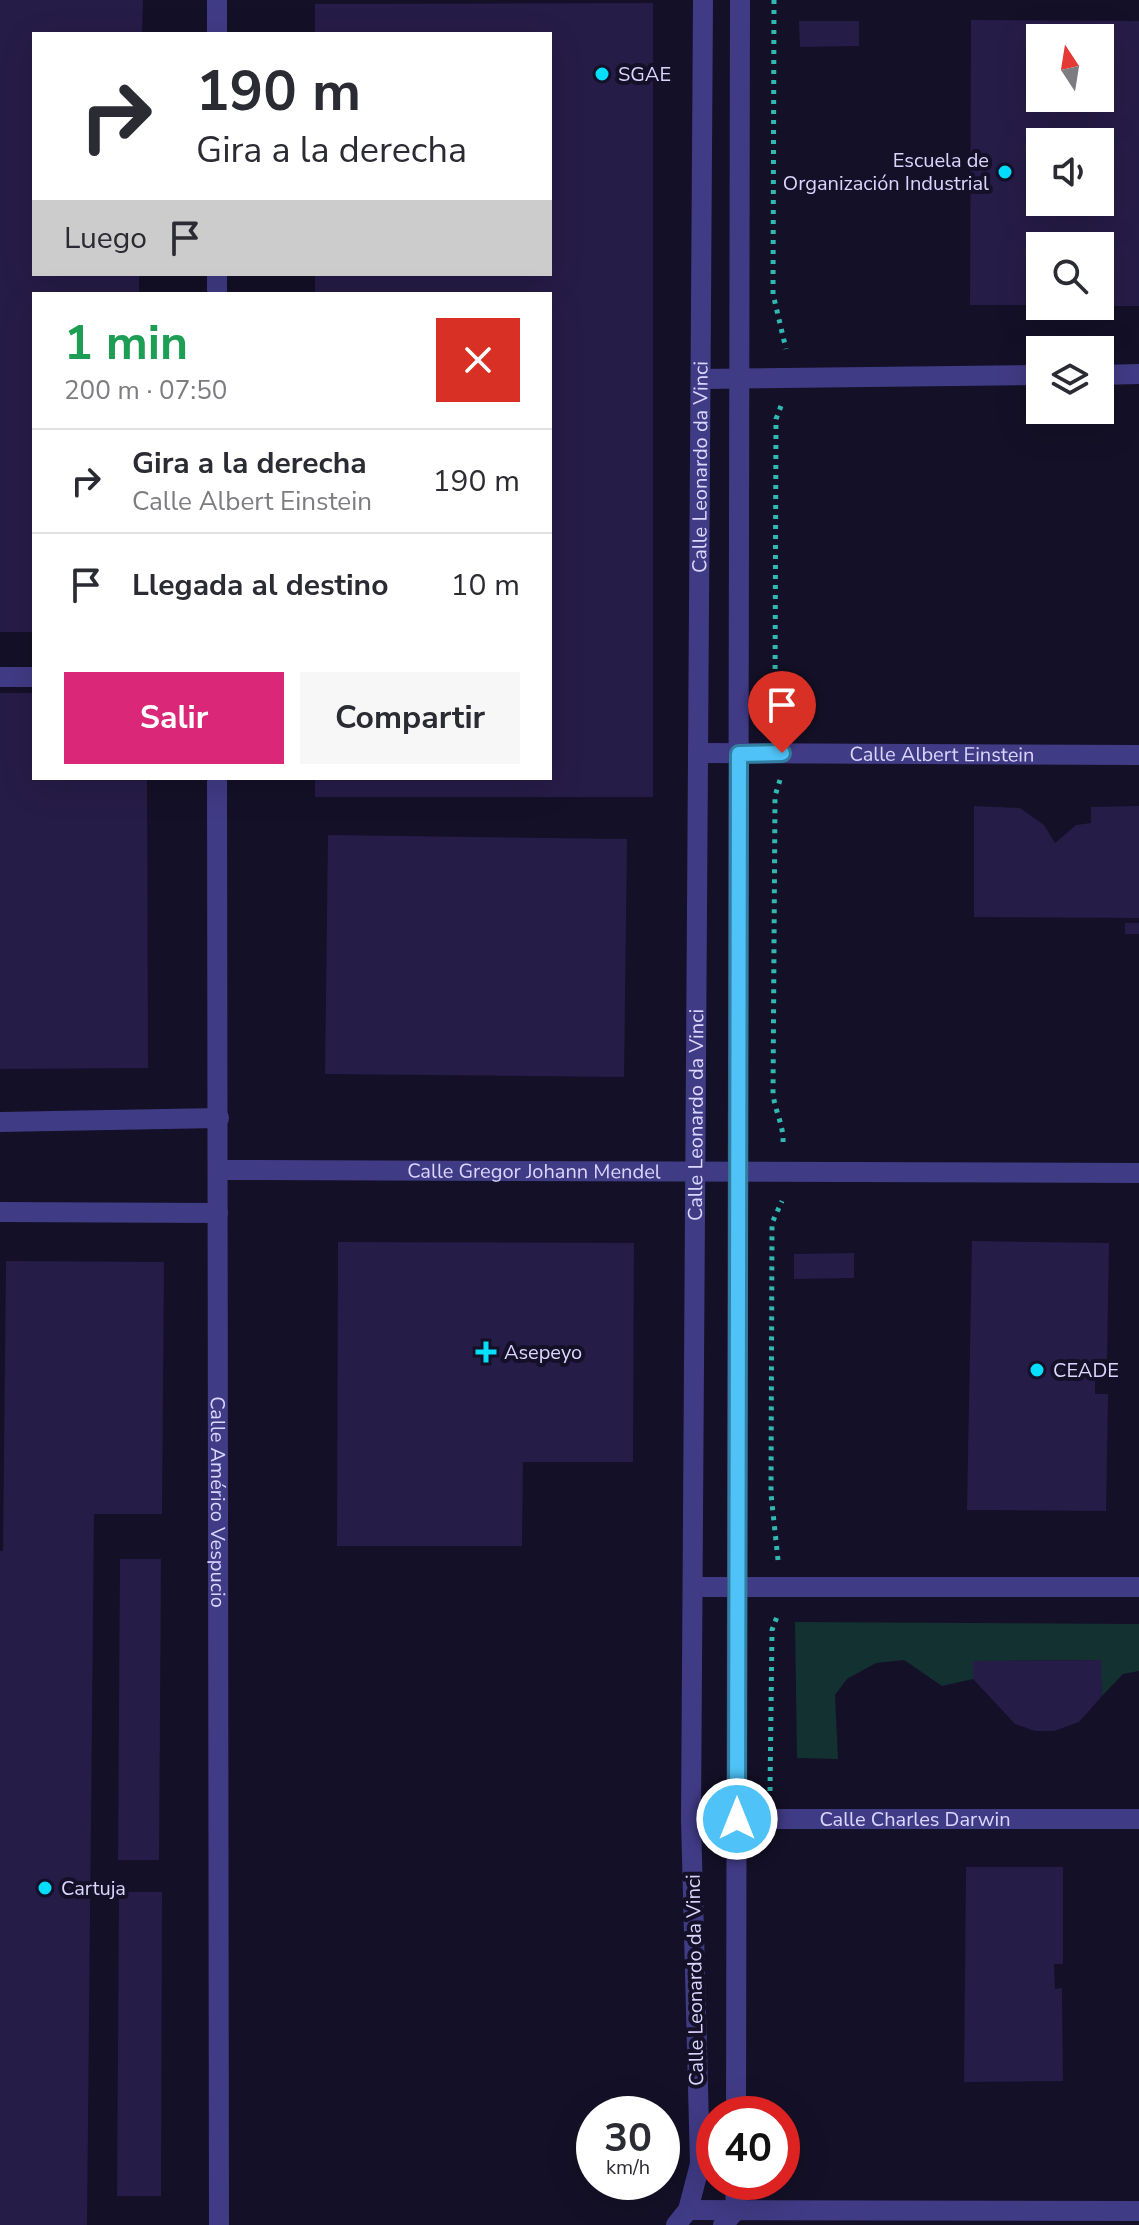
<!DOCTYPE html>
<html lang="es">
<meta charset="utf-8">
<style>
body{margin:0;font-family:"Nunito Sans",sans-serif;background:#f7f7f7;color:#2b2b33;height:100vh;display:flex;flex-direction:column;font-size:30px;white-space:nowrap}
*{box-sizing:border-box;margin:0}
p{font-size:26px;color:#7c7c81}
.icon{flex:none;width:44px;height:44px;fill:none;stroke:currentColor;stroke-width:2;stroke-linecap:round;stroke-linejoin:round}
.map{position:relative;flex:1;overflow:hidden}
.side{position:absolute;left:32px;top:292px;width:520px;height:488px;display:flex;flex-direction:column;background:#fff;border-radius:0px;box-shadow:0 8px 32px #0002}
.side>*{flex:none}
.guide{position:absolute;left:32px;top:32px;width:520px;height:244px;border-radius:0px;box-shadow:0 8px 32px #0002;background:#fff;color:#2b2b33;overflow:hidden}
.needle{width:52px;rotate:348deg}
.controls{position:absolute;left:1026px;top:24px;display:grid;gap:16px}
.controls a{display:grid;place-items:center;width:88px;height:88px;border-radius:0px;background:#fff;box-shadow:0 8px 32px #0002;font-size:40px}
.speed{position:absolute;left:576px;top:2096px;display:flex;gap:16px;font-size:40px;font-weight:700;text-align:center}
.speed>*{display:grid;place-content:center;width:104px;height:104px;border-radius:50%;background:#fff;box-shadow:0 8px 32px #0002;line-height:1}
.speed small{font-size:20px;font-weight:400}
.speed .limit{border:12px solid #d22;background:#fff;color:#111}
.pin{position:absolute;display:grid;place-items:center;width:68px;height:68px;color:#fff;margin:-82px -34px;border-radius:50% 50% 50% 0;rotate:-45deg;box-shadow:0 0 8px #0007}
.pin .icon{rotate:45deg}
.me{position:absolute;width:88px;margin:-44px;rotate:0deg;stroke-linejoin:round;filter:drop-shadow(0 0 6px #0008)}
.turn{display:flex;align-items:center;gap:28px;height:168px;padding:0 32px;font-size:36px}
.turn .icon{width:104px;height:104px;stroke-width:2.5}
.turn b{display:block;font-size:56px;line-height:68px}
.then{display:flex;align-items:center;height:76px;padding:0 32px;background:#0003;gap:16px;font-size:30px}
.round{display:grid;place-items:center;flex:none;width:84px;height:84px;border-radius:0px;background:#f7f7f7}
.headline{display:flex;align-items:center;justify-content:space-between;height:136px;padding:0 32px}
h1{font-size:48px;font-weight:700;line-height:60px;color:#1e9e55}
.primary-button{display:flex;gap:16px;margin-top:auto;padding:16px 32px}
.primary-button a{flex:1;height:92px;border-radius:0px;background:#db2777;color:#fff;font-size:32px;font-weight:700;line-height:92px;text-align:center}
.primary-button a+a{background:#f7f7f7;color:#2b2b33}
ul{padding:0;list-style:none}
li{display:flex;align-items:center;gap:24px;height:104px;padding:0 32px;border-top:2px solid #e1e1e2}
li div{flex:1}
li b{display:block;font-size:30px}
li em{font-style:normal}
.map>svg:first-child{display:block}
</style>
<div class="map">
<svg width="1139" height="2225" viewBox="0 0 1139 2225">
<rect width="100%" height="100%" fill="#141027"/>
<polygon fill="#133130" points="795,1622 1139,1624 1139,1671 1123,1674 1102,1696 1100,1660 974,1661 973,1679 942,1686 904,1660 876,1663 847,1679 835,1695 838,1759 797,1758"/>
<g fill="#261c48" fill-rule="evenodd">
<polygon points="0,0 143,0 142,34 34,34 34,274 139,274 139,294 34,294 34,632 0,632"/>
<polygon points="653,3 653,797 315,797 315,778 550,778 550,294 315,294 315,274 550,274 550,34 315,34 315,4"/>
<path d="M971,20L1139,21V306H1100V246H1040V305H970ZM1040,38H1100V98H1040ZM1040,142H1100V202H1040Z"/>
<polygon points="799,21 859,21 859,46 800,47"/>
<polygon points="0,693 34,693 34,778 147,778 148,1068 0,1069"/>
<polygon points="974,806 1020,808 1044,825 1055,843 1076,825 1091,823 1091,807 1139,806 1139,918 974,917"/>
<polygon points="328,835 627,839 624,1077 325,1074"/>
<rect x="1125" y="923" width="14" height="11"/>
<polygon points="972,1241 1109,1243 1107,1359 1095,1359 1095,1394 1108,1394 1106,1511 967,1510"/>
<polygon points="338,1242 634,1243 633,1462 523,1462 522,1546 337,1546"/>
<polygon points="854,1253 854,1278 794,1279 794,1254"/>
<polygon points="6,1261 164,1262 162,1514 94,1514 87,2225 0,2225 0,1551 3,1551"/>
<polygon points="120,1559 161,1559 159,1860 118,1860"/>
<polygon points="1101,1660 1102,1696 1079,1722 1054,1731 1035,1731 1015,1724 973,1679 973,1661"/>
<polygon points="966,1867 1063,1867 1063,1964 1054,1964 1055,1989 1062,1988 1063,2081 964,2082"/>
<polygon points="119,1892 162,1892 161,2196 117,2196"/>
</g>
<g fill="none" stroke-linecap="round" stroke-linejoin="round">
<g stroke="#31b8b3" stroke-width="5" stroke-dasharray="4 6" stroke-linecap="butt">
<polyline points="774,0 773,294 786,349"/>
<polyline points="781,406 776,419 775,689 781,727"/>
<path d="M780,780L775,796L773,1094C775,1111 784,1126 783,1143"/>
<polyline points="778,1560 771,1494 772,1223 782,1201"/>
<polyline points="770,1791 772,1630 778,1614"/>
</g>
<g stroke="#403b85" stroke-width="20">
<polyline points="217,0 217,34"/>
<polyline points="217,274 217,294"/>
<polyline points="1100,375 1139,374"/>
<polyline points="701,379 1040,375"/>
<polyline points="0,677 34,677"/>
<path id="s1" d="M698,753L1139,755"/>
<path id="s2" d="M217,778L219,2225"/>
<polyline points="0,1122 219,1118"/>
<path id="s3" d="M218,1170L1139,1173"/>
<polyline points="0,1212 218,1213"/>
<polyline points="693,1587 1139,1587"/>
<path id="s4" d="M691,1819H1139"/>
<polyline points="736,2114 740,0"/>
<polyline points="688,2210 1139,2211"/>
<path id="s5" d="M676,2225L688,2210L700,2164L691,1819L703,0"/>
<polyline points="723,2225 736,2210 735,2182"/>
</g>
</g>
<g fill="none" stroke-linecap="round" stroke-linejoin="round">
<defs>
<polyline id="route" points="737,1819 739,754 782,753"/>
</defs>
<use href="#route" stroke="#337fa1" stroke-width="20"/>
<use href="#route" stroke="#4fc3f7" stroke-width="14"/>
</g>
<g fill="#04defd" stroke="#141027" stroke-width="3">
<circle cx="602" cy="74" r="8"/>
<circle cx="1005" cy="172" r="8"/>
<path d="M482 1340h8v8h8v8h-8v8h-8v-8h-8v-8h8z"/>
<circle cx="1037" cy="1370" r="8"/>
<circle cx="45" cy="1888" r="8"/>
</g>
<g text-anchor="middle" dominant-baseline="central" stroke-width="8" stroke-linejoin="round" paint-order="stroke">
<g font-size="20" fill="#dbd6ff" stroke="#141027" text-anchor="start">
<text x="618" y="74">SGAE</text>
<text x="989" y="160" text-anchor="end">Escuela de<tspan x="989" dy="23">Organización Industrial</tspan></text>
<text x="504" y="1352">Asepeyo</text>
<text x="1053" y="1370">CEADE</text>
<text x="61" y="1888">Cartuja</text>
</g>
<g font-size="20" fill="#dbd6ff" stroke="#141027">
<text stroke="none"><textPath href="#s5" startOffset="1764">Calle Leonardo da Vinci</textPath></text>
<text stroke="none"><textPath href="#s1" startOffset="244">Calle Albert Einstein</textPath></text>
<text stroke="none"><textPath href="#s5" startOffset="1116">Calle Leonardo da Vinci</textPath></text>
<text stroke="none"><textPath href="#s3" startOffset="316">Calle Gregor Johann Mendel</textPath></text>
<text stroke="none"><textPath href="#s2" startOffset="724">Calle Américo Vespucio</textPath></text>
<text stroke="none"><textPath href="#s4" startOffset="224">Calle Charles Darwin</textPath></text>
<text transform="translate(695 1980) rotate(-91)">Calle Leonardo da Vinci</text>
</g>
</g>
</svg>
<div class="controls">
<a><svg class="needle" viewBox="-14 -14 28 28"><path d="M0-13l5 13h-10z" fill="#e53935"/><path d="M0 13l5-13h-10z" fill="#7c7c81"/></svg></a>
<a><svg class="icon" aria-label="sound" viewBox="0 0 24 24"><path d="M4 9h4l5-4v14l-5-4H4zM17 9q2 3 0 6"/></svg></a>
<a><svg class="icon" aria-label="search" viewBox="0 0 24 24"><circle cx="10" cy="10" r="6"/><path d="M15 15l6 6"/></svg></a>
<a><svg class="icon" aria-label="layers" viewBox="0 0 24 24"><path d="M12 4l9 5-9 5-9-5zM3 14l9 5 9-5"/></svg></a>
</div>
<div class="speed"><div>30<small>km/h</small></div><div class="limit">40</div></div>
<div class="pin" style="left:782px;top:753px;background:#d93025"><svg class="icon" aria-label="arrive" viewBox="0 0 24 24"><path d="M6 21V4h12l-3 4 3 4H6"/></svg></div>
<svg class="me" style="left:737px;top:1819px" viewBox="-20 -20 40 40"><circle r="17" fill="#4fc3f7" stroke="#fff" stroke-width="3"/><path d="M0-11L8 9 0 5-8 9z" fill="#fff"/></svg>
<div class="guide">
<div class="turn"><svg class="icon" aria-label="right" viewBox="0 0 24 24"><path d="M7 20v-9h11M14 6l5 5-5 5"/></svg><div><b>190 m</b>Gira a la derecha</div></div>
<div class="then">Luego<svg class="icon" aria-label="arrive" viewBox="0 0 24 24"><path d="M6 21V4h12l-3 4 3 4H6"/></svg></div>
</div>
<section class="side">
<div class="headline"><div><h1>1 min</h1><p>200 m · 07:50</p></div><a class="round" style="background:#d93025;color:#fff"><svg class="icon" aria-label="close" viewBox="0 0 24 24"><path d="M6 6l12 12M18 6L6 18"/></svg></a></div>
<ul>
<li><svg class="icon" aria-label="right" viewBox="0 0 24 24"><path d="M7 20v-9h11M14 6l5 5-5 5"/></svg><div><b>Gira a la derecha</b><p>Calle Albert Einstein</p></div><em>190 m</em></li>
<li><svg class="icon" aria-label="arrive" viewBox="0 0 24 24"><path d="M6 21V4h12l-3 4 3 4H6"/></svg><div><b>Llegada al destino</b></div><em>10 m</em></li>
</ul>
<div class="primary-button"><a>Salir</a><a>Compartir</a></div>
</section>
</div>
